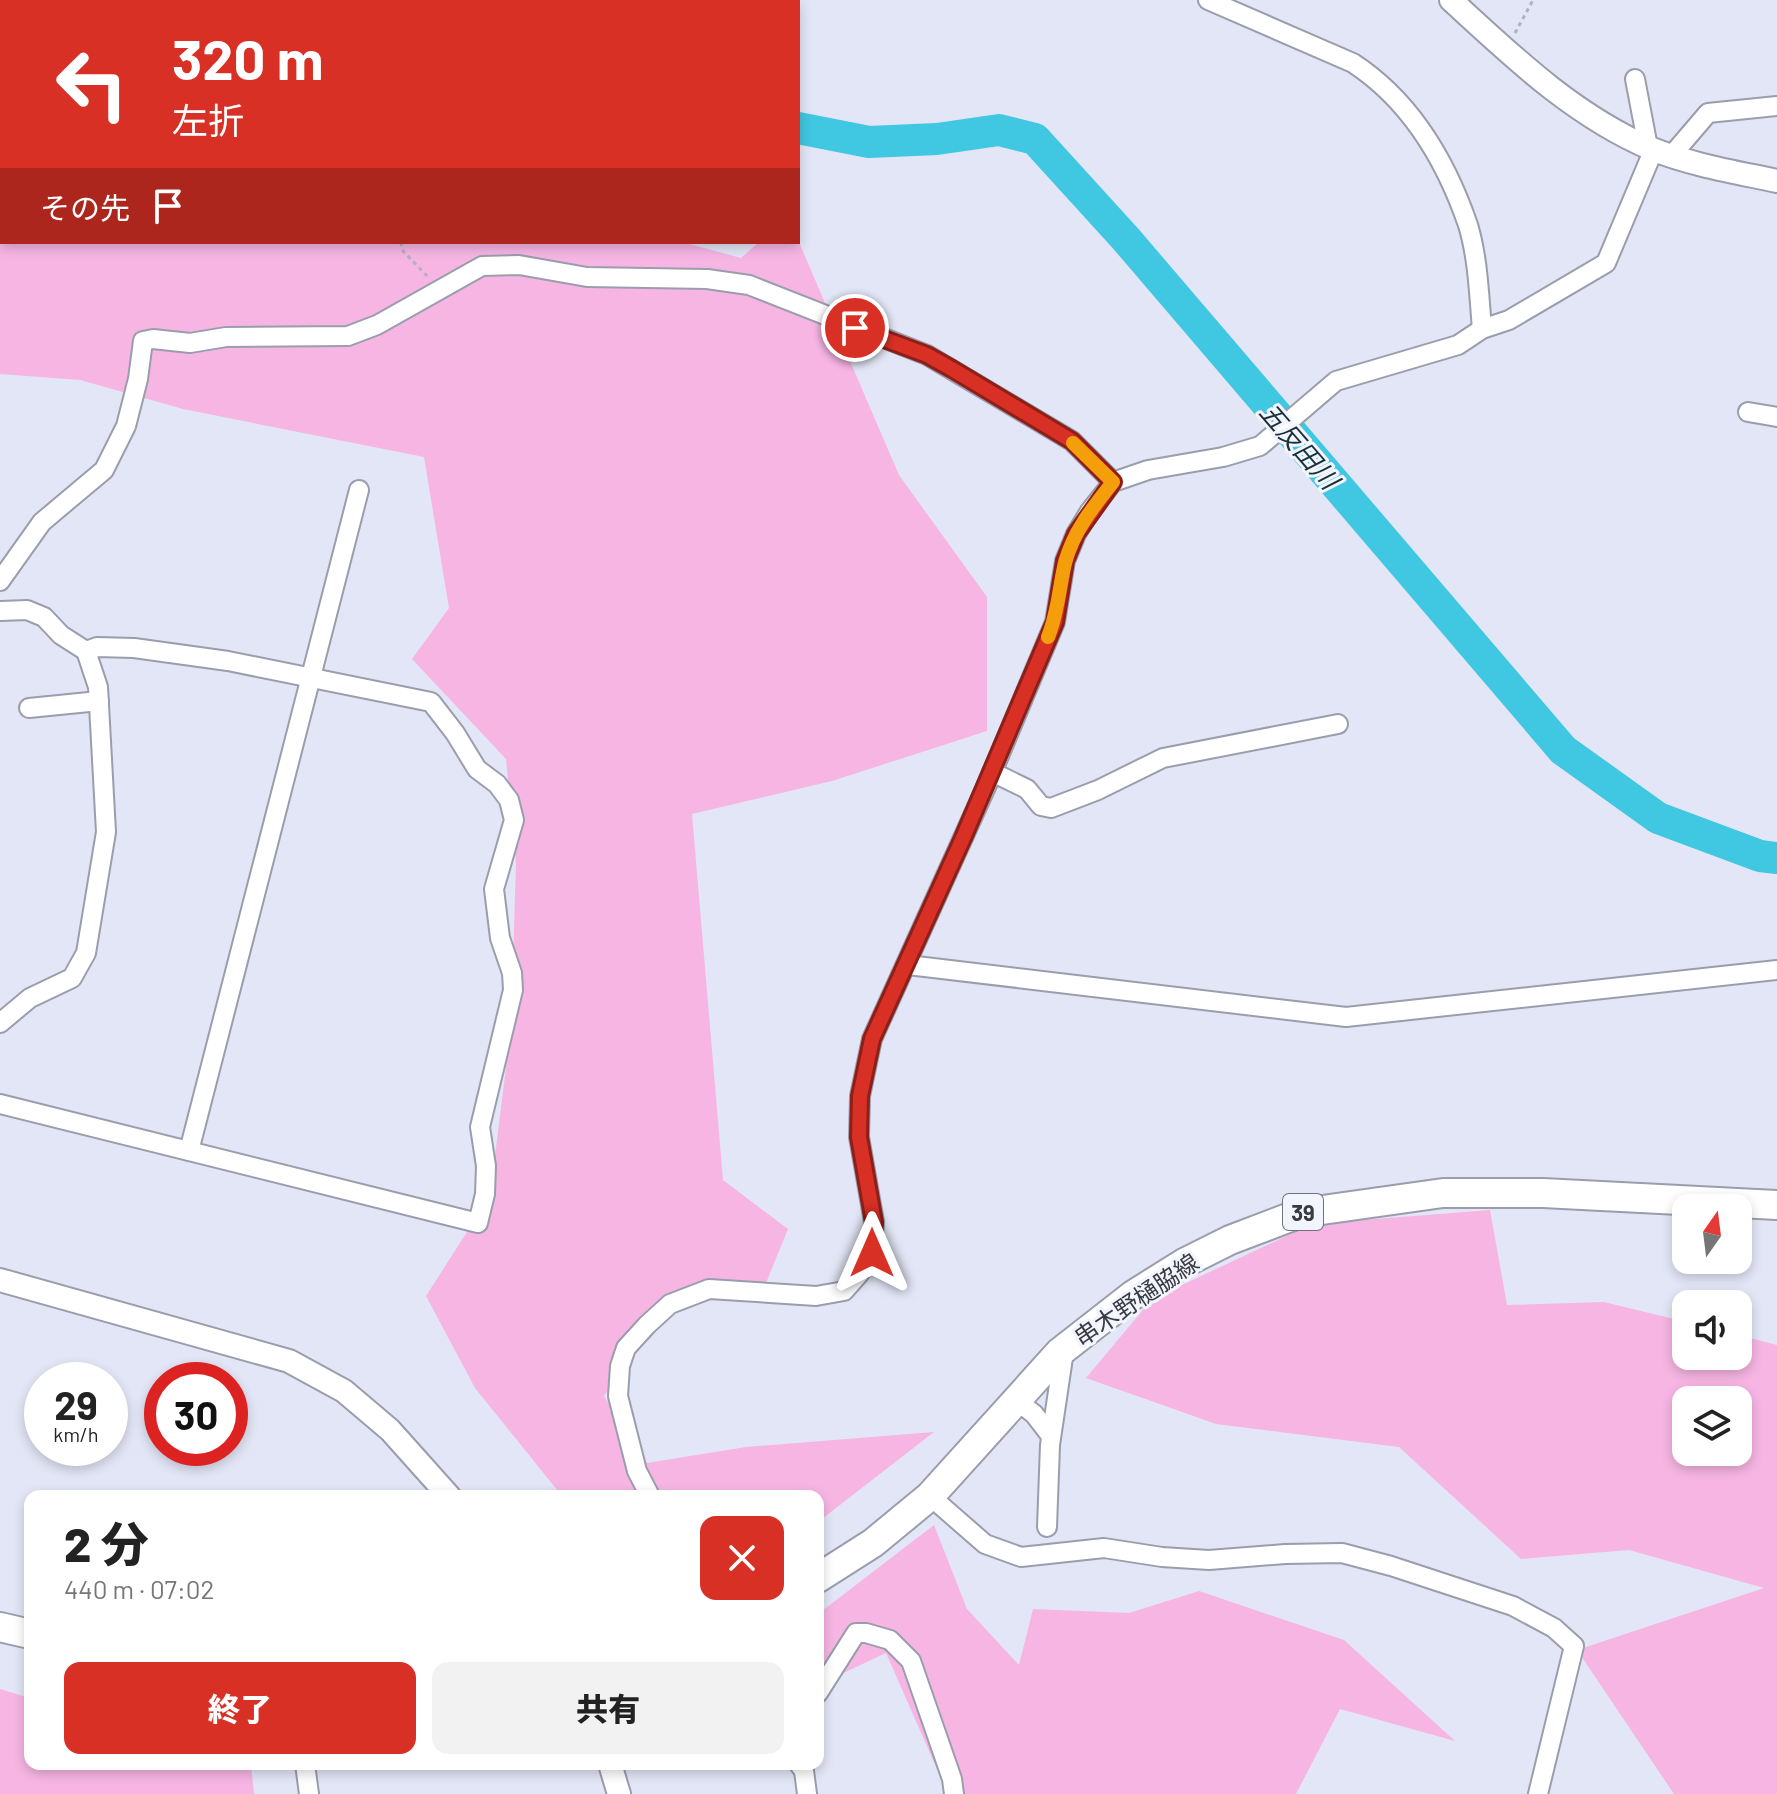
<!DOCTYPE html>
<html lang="ja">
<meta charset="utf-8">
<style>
body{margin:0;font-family:Barlow,"Noto Sans JP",sans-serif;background:#f2f2f2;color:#222;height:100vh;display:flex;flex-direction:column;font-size:30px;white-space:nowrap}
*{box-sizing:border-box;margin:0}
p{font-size:26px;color:#767676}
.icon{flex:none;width:44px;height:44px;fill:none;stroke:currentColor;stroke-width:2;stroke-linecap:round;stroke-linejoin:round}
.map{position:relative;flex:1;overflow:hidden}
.panel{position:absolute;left:24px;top:1490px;width:800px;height:280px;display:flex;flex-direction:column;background:#fff;border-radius:16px;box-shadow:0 4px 12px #0003}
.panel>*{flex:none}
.guide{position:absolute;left:0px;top:0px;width:800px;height:244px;box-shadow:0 4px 12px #0003;background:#d93025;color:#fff;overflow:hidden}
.needle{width:52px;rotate:14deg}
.tools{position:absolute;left:1672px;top:1194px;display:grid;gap:16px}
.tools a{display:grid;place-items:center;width:80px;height:80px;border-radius:16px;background:#fff;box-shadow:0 4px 12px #0003;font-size:40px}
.speed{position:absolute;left:24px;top:1362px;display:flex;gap:16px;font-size:40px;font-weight:700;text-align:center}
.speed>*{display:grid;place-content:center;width:104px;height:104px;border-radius:50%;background:#fff;box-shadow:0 4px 12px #0003;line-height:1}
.speed small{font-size:20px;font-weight:400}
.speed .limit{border:12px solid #d22;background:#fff;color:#111}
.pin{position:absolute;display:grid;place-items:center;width:68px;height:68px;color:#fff;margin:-34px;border:4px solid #fff;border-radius:50%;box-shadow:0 2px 8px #0007}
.me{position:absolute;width:88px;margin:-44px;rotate:0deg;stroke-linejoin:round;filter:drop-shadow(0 0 6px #0008)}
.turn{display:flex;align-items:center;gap:28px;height:168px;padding:0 40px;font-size:36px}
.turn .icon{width:104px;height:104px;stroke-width:2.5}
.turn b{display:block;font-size:56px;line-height:68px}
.then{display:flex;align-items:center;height:76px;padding:0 40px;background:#0003;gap:16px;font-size:30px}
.round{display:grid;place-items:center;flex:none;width:84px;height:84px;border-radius:16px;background:#f2f2f2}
.headline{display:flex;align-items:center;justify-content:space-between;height:136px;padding:0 40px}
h1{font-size:48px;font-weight:800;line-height:60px}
.action{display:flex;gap:16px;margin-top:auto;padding:16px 40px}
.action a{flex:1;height:92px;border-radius:16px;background:#d93025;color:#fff;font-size:32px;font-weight:800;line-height:92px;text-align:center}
.action a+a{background:#f2f2f2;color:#222}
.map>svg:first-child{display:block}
</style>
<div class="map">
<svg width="1777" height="1794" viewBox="0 0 1777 1794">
<rect width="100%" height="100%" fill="#e3e6f6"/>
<g fill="#f7b5e4" fill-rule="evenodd">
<polygon points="0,0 602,2 2,2 2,242 682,242 741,258 759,242 798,240 899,475 987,597 987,731 832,781 692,814 723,1180 788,1229 766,1283 664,1311 604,1396 647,1463 746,1447 934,1432 818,1522 818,1496 562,1496 475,1388 426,1296 490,1196 511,1027 516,862 506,759 412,659 449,608 424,457 183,409 80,380 0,374"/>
<path d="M1490,1210L1507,1305L1604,1302L1686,1322V1356H1738V1335L1777,1345V1794H1674L1577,1650L1764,1588L1629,1550L1521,1559L1399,1447L1216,1424L1086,1378L1152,1299L1312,1224ZM1686,1400H1738V1452H1686Z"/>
<polygon points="934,1525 967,1609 1019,1665 1033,1609 1129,1613 1199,1591 1344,1640 1455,1741 1340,1709 1296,1794 948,1794 886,1653 818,1685 818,1614"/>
<polygon points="0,1689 30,1698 30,1764 251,1764 254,1794 0,1794"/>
</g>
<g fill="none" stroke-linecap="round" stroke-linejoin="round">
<g stroke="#40c7e1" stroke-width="32">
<polyline points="572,0 574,2"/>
<polyline points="798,128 869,142 937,139 999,130 1035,139 1126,239 1563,750 1658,818 1760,856 1777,858"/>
</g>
<defs>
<g id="minor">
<path d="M1208,0L1353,63C1411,101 1446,161 1468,225C1478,258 1479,295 1482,329"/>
<polyline points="1635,79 1648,147"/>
<polyline points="1672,155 1708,113 1777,106"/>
<polyline points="1748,412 1777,417"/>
<polyline points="0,581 42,522 104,470 126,426 138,379 143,341 153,339 190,343 226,337 348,336 377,325 482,266 519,265 587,277 707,279 749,285 927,355 1072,441 1113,482"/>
<polyline points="0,611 27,610 44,617 61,635 86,651 98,687 106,832 86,953 72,978 30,998 0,1023"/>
<polyline points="29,708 99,701"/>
<polyline points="992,772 1027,789 1041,806 1051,808 1098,790 1163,758 1338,724"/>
<polyline points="908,965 1346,1017 1777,970"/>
<polyline points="0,1104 478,1223 485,1194 486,1166 480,1127 513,990 512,973 500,938 494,889 514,820 509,800 497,784 477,769 455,733 431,702 228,661 134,648 97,647 86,651"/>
<polyline points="189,1151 359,490"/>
<polyline points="1017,1401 1034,1414 1051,1436"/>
<polyline points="650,1496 637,1471 618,1396 620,1366 626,1348 647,1325 670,1304 709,1289 816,1296 844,1291 859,1274 872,1253 874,1222 859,1137 860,1096 872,1039 986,787 1055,622 1065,561 1076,534 1090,511 1113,482 1148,470 1223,457 1260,446 1336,381 1458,345 1482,329 1509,320 1606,263 1654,149"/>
<polyline points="930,1496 985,1544 1021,1557 1104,1548 1162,1557 1209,1560 1285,1554 1342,1553 1391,1566 1513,1606 1554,1628 1574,1646 1538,1794"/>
<polyline points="1047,1527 1050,1445 1064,1351"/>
<polyline points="818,1693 856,1633 866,1633 890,1640 911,1661 952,1779 954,1794"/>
<polyline points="305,1764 309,1794"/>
<polyline points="799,1764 804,1771 807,1794"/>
</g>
<g id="tertiary">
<path d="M1451,0C1513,57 1574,116 1652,149C1692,165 1735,172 1777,181"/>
<polyline points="0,1280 289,1361 344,1391 390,1430 449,1496"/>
<polyline points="610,1764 619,1794"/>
</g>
<g id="primary">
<polyline points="818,1578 873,1543 930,1496 1060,1352 1133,1295 1184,1263 1230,1240 1301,1213 1443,1193 1543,1193 1777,1205"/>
<polyline points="0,1627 30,1634"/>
</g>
</defs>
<use href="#minor" stroke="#9a9dac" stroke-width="22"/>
<use href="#tertiary" stroke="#9a9dac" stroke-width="26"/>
<use href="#primary" stroke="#9a9dac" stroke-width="32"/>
<g stroke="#afb2bf" stroke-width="3" stroke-dasharray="4 4" stroke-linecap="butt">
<polyline points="1515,33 1533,0"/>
<polyline points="401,242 403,251 428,277"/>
</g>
<use href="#minor" stroke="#fff" stroke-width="18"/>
<use href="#tertiary" stroke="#fff" stroke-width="22"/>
<use href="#primary" stroke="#fff" stroke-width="28"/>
</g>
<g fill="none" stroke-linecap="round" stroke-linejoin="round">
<defs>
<polyline id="route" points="855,328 927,355 952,369 1072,441 1113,482 1076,534 1065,561 1055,622 963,838 872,1039 860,1096 859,1137 874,1222 872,1253"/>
</defs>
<use href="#route" stroke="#8d1f18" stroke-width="20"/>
<use href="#route" stroke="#d93025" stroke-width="14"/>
<path stroke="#f59e0b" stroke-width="14" d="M1048,637C1058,613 1059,588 1065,563C1073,532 1093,507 1113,482L1073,443"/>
</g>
<g text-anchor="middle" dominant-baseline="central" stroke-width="6" stroke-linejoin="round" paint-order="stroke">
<rect fill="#f2f4fe" stroke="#70727a" stroke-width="2" x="1283" y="1194" width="40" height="36" rx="6"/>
<g font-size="22" font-weight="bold" fill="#393b41">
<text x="1303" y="1212">39</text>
</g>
<g font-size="24" fill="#393b41" stroke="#f2f4fe">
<text transform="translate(1136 1299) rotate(-34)">串木野樋脇線</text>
</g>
<g font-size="26" font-style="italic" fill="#1b3136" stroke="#f2f4fe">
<text transform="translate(1300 445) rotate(49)">五反田川</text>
</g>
</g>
</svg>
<div class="tools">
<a><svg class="needle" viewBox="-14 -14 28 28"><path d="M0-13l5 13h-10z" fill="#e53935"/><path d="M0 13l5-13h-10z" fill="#767676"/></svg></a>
<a><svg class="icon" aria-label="sound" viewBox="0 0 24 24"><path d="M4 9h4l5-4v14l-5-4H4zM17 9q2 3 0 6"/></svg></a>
<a><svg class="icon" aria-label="layers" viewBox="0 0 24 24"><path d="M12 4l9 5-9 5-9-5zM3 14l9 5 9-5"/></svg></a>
</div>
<div class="speed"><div>29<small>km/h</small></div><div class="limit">30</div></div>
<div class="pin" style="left:855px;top:328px;background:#d93025"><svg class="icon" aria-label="arrive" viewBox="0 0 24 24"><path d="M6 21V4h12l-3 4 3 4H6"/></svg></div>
<svg class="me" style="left:872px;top:1253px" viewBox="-20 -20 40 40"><path d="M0-17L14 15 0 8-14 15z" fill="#d93025" stroke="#fff" stroke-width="4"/></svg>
<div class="guide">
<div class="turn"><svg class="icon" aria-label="left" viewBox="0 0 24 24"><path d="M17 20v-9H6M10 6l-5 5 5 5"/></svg><div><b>320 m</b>左折</div></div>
<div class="then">その先<svg class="icon" aria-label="arrive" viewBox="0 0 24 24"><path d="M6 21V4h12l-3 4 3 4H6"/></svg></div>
</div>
<section class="panel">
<div class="headline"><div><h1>2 分</h1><p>440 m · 07:02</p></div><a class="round" style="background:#d93025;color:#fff"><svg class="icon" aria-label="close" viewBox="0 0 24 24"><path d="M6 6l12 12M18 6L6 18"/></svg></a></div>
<div class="action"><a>終了</a><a>共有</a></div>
</section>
</div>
